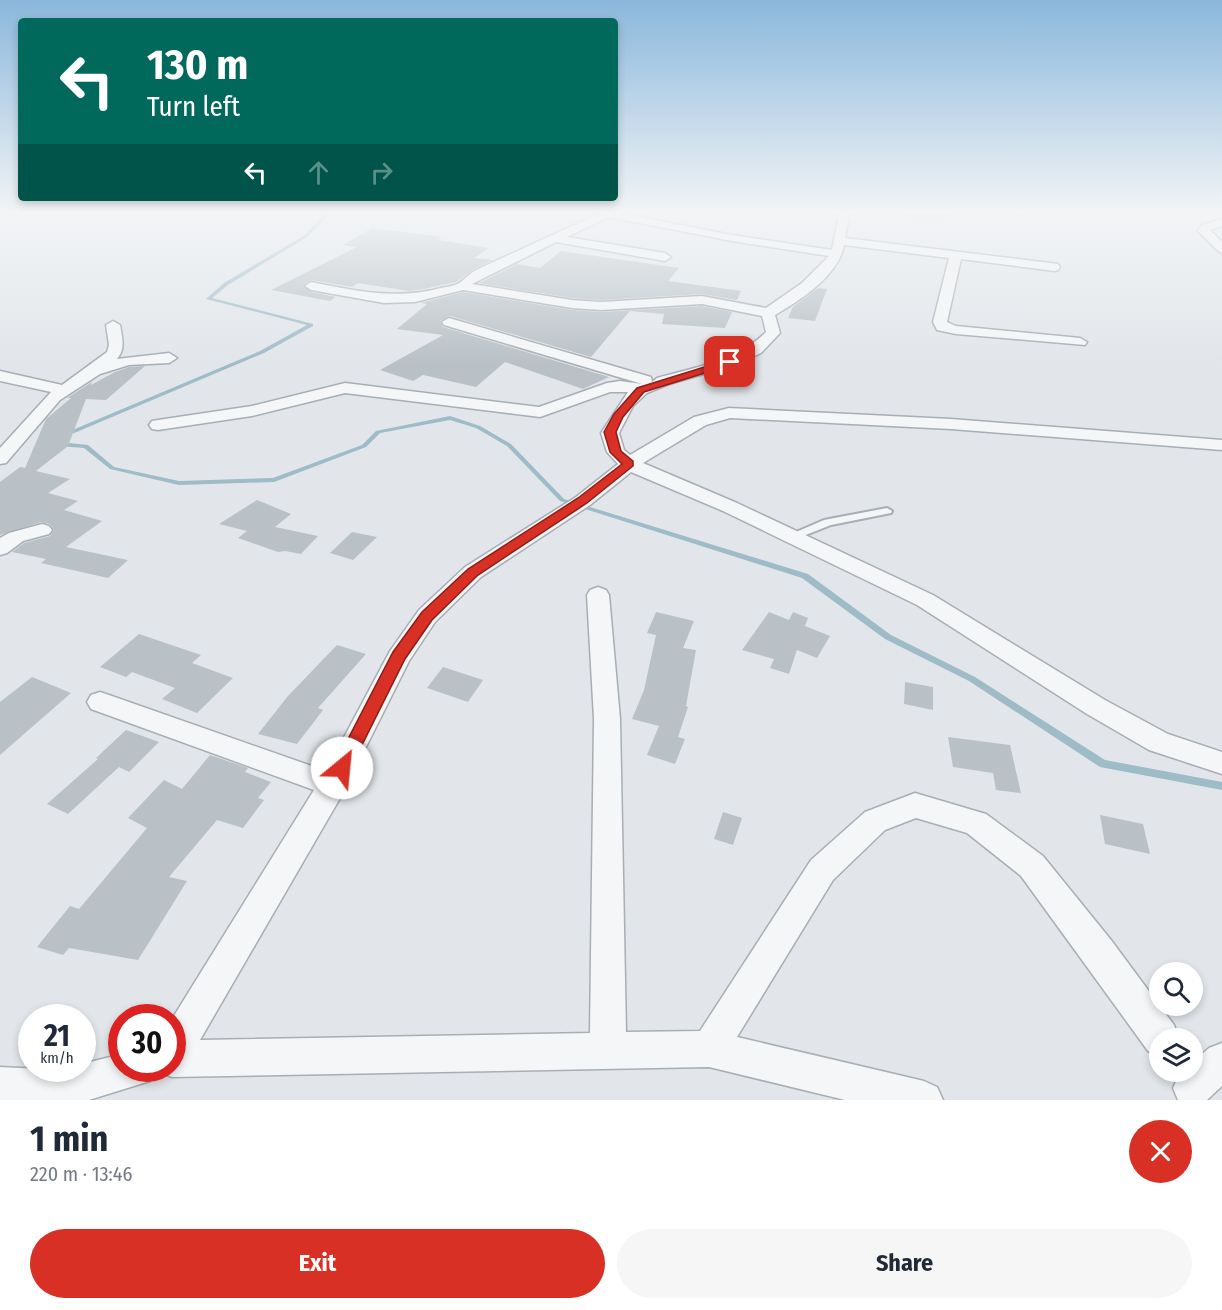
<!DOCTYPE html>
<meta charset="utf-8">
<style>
body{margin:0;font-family:"Fira Sans Condensed",sans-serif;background:#f6f6f7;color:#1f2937;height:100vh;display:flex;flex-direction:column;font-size:22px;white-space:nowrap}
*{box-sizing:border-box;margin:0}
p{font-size:20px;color:#747a83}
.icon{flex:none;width:33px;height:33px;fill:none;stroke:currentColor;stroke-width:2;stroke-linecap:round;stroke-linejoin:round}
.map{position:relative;height:1100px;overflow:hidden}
.details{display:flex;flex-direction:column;background:#fff;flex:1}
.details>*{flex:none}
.top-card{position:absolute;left:18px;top:18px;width:600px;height:183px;border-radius:6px;box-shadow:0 3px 9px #0003;background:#00695c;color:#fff;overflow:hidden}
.fabs{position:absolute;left:1149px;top:962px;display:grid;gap:12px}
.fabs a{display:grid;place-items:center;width:54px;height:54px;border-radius:50%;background:#fff;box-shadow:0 3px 9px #0003;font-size:30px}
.speed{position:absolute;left:18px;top:1004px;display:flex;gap:12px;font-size:30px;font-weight:700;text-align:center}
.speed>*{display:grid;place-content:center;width:78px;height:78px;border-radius:50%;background:#fff;box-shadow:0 3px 9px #0003;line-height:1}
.speed small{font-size:15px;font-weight:400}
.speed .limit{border:9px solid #d22;background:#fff;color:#111}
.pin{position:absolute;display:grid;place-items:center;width:51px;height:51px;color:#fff;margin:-26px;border-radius:12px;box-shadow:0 3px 9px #0006}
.me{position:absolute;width:66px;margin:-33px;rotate:28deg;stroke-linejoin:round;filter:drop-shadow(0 0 4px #0008)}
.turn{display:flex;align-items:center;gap:21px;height:126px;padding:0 30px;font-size:27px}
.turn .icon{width:78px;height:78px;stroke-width:2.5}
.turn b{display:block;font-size:42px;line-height:51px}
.lanes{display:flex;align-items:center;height:57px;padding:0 30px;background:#0003;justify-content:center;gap:30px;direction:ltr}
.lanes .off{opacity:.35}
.round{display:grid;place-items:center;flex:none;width:63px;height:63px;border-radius:32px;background:#f6f6f7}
.overview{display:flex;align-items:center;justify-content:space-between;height:102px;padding:0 30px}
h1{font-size:36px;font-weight:700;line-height:45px}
.action{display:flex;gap:12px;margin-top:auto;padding:12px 30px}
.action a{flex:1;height:69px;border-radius:36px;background:#d93025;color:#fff;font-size:24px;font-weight:700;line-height:69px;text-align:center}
.action a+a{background:#f6f6f7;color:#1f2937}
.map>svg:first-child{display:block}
</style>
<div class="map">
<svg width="1222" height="1100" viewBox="0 0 1222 1100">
<rect width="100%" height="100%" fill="#e2e6ea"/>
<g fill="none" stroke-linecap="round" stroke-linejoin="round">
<g fill="#9ebbc8" fill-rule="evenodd">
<polygon points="329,210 333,210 307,237 228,285 212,298 313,324 313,326 264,353 67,436 63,436 63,434 260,351 307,325 206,299 224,283 305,235"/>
<polygon points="450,416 480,426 511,444 564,499 808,574 891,635 975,677 1105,760 1222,782 1222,790 1100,767 969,681 885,639 802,578 560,501 507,446 476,428 450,420 380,433 366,447 274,482 179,485 110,469 84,448 59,446 56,444 59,442 88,445 114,467 179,481 273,478 362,445 376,431"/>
</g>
</g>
<g fill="#b9c1c6">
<polygon points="372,228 442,237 438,240 489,248 474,258 492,260 474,269 456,282 424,289 409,291 358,283 352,287 311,280 303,285 311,292 336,297 330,301 271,290 357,247 343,245"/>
<polygon points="561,251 679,268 668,281 741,291 737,300 702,294 601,300 572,298 479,283 517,264 540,268"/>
<polygon points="818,288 827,289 815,321 788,318 793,307"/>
<polygon points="463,292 572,310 601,312 702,306 732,312 725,328 662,324 664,314 630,311 591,357 450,316 440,321 443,327 609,377 583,389 505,362 476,387 423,375 413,381 380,370 443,335 397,329 427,304 421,303"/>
<polygon points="145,366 106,400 86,399 68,446 36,471 70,479 48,493 78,501 64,510 102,521 66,547 128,560 108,578 41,563 46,559 12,552 24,543 50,536 54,530 50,524 41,522 0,535 0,482 20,467 25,468 46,419 71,398 67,398 92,382 91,385 115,372 129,367"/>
<polygon points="257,500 291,514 275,527 318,536 301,554 285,551 278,552 238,538 247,531 219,524"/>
<polygon points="352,532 377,537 353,560 330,553"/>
<polygon points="656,612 694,621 683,648 696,650 686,706 688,707 678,737 685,739 675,764 647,755 659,726 632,719 644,690 656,635 647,633"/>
<polygon points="769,612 789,620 793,612 808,618 805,626 830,636 817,658 797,650 789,674 770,668 774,659 742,650"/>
<polygon points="139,634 201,655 192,663 233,678 197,713 162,699 175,688 132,672 126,677 100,667"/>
<polygon points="337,645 366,654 318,708 323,710 297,744 258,734 288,696"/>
<polygon points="443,667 483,680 468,702 427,688"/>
<polygon points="32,677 71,693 0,755 0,702"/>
<polygon points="905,682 933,687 933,710 904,704"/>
<polygon points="126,730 159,742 129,772 119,767 68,814 47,804 98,759 96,758"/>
<polygon points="948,737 1010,745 1021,793 996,790 993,773 953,767"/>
<polygon points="210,755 248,768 245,772 271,782 258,798 264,800 243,828 217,820 169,877 187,881 138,960 69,948 63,955 37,947 70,906 79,909 147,828 128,818 164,780 182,789"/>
<polygon points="723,812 742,818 733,845 714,839"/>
<polygon points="1100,815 1143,824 1150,854 1105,844"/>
</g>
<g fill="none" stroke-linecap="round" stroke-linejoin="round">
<defs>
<polygon id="service" points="887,508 892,511 891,513 831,525 793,540 788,537 789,535 824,520"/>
<g id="minor">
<path d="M607,210H621L619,213L732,235L832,250L840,210H850L845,238L1058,264L1060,267L1058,270L1054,271L961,259L947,322L956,326L1080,338L1087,342L1085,345L956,334L937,330L933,322L949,258L844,245C839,275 801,300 775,315L780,333L761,353L735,365L669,384L647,393L633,406L619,433L624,450L630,455L694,417L729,408L951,419L1222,440V450L951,429L730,418L706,425L643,463L737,503L933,595L1105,700L1168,734L1222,752V774L1149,750L1087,714L917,605L723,511L631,472L590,505L481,577L435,622L409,661L343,793L200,1040L590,1033L594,719L587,595L590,590L598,587L606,590L609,595L620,719L626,1032L700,1031L811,860L865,812L915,793L986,814L1043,856L1111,940L1174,1025L1179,1038H1160V1055L1148,1051L1021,876L967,833L916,818L885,830L833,880L737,1037L924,1081L937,1087L943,1100H845L709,1067L172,1077L159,1072L157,1068H172V1019L314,790L91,709L87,702L91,695L100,692L109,695L326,771L390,651L419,610L465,567L576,497L618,464L607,452L601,433L628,392H610L540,417L345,393L252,416L158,430L152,429L149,425L152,421L158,420L252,406L345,383L539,407L607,383L620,381L642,384L444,325L442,322L449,318L651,377L652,382L657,378C696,367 737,361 766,332L762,316L702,304L601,310L572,308L463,290L415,302L384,303L311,290L305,286L311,282C356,291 396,300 441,288C446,287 454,286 459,283C465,279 470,273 478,269ZM609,217L732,241L829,256L802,283L766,308L702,296L601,302L572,300L472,284L556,242L665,261L671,257L665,253L567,237Z"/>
<path d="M892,210H961C952,217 901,217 892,210Z"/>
<polygon points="1222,219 1222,226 1210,230 1222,242 1222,253 1218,251 1198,231 1202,225"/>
<path d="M113,321L120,325C122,337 126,349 117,359L169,353L177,358L169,363L129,365L100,374L60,400L6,463L0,464V448L51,392L0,381V371L62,385L107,352L109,345L106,325Z"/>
<polygon points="42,524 49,526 52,530 49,534 23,541 7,553 0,555 0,538 9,533"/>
<polygon points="1222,1043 1222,1086 1207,1100 1178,1100 1173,1088 1179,1075 1183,1071 1192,1071 1192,1063 1209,1048"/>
<polygon points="122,1054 122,1068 155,1068 150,1081 89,1100 0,1100 0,1067 61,1070 82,1068 82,1064"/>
</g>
</defs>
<use href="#service" stroke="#a7aeb4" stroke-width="4"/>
<use href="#minor" stroke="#a7aeb4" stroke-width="3"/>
<use href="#service" fill="#f4f6f8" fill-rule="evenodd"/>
<use href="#minor" fill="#f4f6f8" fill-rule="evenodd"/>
</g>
<linearGradient id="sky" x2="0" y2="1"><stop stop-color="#8ab7db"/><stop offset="0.58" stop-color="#f2f4f6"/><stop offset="1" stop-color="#f2f4f6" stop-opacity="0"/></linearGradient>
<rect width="1222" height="364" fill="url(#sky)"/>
<polygon fill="#d93025" stroke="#8d1f18" stroke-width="1.5" points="730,359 735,362 734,364 644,392 623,417 616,432 621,451 633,461 633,466 587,503 478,575 432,620 405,659 348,773 342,776 335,773 333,768 393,652 422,612 468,569 578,498 622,464 610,452 604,432 614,414 637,388"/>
</svg>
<div class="fabs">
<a><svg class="icon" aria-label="search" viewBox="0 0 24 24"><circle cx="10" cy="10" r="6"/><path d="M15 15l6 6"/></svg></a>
<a><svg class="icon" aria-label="layers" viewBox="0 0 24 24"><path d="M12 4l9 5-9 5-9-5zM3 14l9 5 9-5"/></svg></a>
</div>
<div class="speed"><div>21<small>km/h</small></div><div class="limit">30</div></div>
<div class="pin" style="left:730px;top:362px;background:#d93025"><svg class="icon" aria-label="arrive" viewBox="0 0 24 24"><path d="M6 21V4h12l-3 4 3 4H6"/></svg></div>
<svg class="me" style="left:342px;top:768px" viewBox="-20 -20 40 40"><circle r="19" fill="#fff"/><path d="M0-13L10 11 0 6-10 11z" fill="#d93025"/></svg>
<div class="top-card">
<div class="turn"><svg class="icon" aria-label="left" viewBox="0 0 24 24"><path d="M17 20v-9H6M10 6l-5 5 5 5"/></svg><div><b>130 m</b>Turn left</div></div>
<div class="lanes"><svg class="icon" aria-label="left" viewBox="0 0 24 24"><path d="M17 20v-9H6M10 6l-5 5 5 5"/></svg><svg class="icon off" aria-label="ahead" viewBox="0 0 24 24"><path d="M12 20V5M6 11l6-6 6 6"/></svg><svg class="icon off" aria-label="right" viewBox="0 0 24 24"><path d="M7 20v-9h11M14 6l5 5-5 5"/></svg></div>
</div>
</div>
<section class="details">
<div class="overview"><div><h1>1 min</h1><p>220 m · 13:46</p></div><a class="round" style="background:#d93025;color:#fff"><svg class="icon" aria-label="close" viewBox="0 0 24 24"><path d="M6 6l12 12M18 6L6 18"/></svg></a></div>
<div class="action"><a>Exit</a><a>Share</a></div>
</section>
